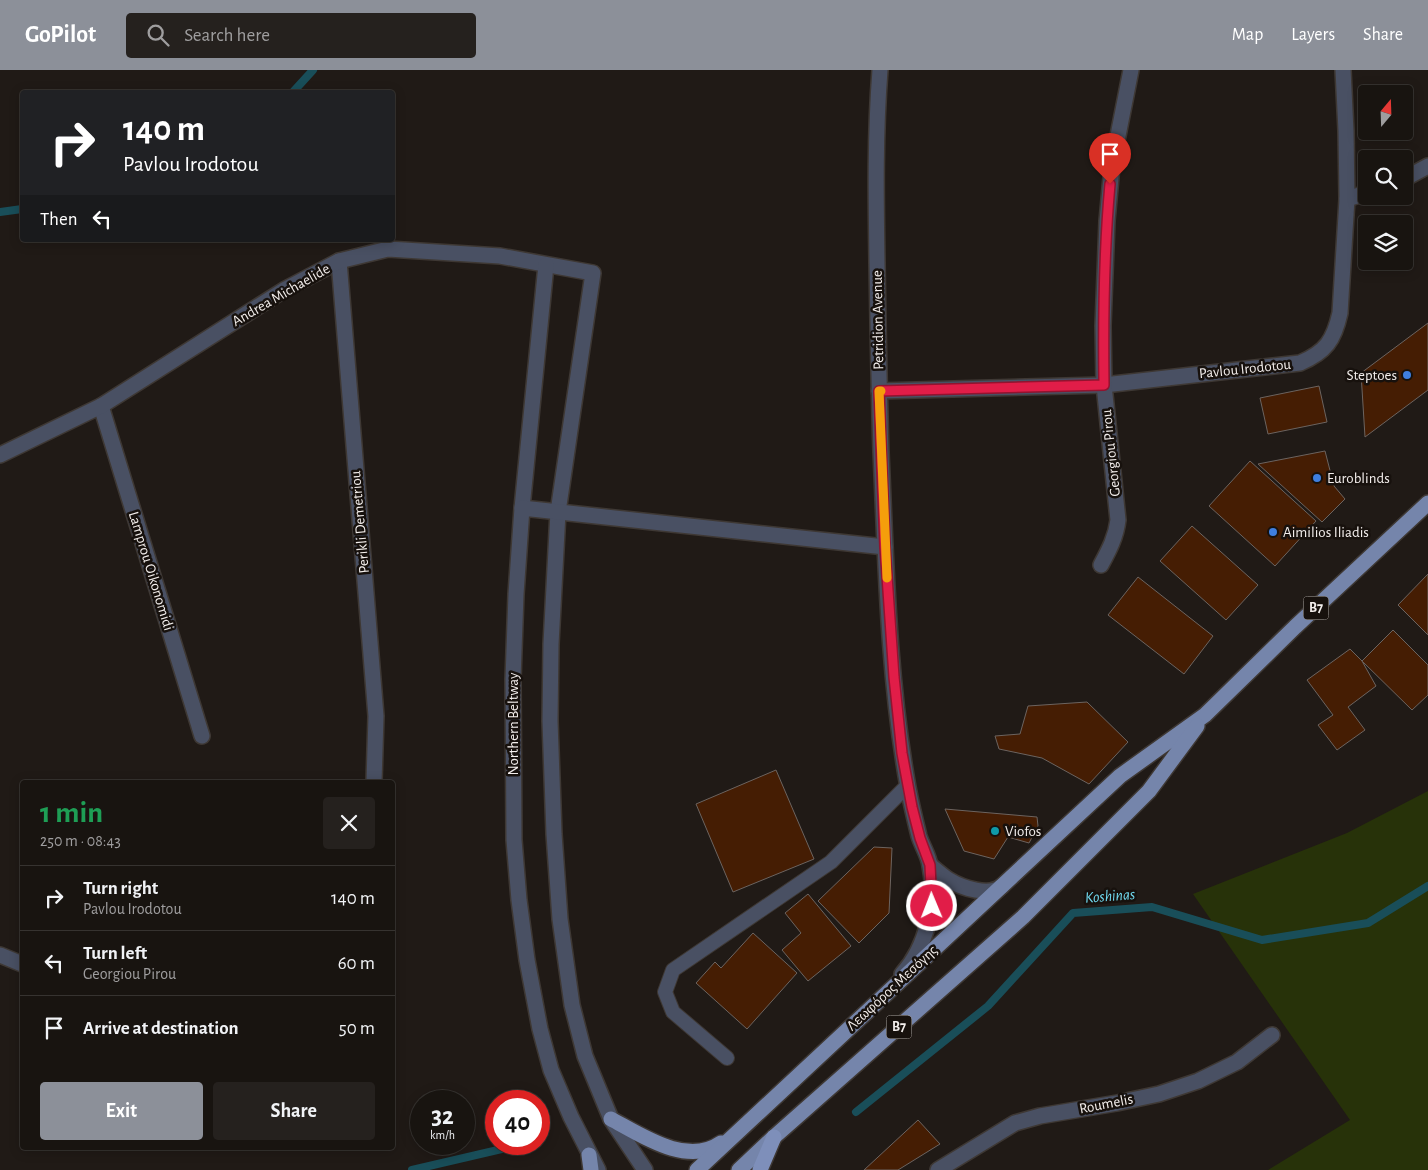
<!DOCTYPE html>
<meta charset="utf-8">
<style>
body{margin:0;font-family:"Alegreya Sans",sans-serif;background:#25211e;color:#f1f3f6;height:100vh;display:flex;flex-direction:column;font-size:19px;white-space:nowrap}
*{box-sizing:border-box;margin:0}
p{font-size:16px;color:#9f9e9f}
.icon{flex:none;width:28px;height:28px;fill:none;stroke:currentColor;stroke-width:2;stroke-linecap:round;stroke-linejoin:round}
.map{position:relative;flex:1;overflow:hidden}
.side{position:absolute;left:20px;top:710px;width:375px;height:370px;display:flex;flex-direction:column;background:#181410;border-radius:5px;box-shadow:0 2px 12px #0003,0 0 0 1px #363330}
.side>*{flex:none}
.top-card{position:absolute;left:20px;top:20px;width:375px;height:152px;border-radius:5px;box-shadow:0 2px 12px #0003,0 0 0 1px #363330;background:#202124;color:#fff;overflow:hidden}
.needle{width:32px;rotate:19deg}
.buttons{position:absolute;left:1358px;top:15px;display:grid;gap:10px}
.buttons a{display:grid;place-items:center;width:55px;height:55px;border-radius:5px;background:#181410;box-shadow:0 2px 12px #0003,0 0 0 1px #363330;font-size:25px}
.speed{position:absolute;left:410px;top:1020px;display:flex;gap:10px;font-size:25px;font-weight:700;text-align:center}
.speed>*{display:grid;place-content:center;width:65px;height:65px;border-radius:50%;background:#181410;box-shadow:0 2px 12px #0003,0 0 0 1px #363330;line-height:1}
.speed small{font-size:12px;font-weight:400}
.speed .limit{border:8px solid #d22;background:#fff;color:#111}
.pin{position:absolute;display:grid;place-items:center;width:42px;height:42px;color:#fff;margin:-51px -21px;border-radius:50% 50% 50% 0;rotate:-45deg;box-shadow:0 0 5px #0007}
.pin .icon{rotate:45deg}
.me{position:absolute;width:55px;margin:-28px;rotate:359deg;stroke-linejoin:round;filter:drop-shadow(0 0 4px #0008)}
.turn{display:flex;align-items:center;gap:18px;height:105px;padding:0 20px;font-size:22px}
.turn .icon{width:65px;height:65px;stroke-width:2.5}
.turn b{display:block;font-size:35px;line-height:42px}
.then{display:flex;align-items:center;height:48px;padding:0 20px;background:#0003;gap:10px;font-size:19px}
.round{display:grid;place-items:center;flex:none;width:52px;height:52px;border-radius:5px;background:#25211e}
.overview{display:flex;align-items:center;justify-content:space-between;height:85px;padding:0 20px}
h1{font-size:30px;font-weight:700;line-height:38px;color:#1e9e55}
.cta{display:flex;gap:10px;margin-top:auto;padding:10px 20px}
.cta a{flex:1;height:58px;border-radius:5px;background:#8c9099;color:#fff;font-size:20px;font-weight:700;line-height:58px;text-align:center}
.cta a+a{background:#25211e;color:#f1f3f6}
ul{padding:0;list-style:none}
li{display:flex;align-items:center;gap:15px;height:65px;padding:0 20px;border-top:1px solid #363330}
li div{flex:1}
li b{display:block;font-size:19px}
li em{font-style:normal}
header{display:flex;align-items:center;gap:30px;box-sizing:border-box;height:70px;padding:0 25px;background:#8c9099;color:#fff}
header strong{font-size:24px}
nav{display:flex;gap:28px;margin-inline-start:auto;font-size:18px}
.search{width:350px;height:45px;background:#25211e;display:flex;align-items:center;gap:12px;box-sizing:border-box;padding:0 18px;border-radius:5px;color:#9f9e9f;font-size:19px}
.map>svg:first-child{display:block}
</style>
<header>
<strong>GoPilot</strong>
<div class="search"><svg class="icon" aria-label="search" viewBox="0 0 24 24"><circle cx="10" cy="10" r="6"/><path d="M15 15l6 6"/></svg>Search here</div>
<nav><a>Map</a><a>Layers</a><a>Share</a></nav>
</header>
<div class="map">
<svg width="1428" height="1100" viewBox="0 0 1428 1100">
<rect width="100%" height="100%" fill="#201a16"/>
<polygon fill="#273209" points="1428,721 1428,1100 1268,1100 1350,1050 1193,824 1347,763"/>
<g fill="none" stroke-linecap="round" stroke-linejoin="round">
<g stroke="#194e59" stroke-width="8">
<polyline points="293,22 313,0"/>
<polyline points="0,142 22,139"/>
<polyline points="856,1042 988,936 1073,843 1152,837 1262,870 1368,853 1428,816"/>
<polyline points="412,1100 523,1074"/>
</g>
</g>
<g fill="#451d03" stroke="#6c6460">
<polygon points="1428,253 1428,320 1365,367 1361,303"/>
<polygon points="1319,316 1327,352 1268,364 1260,328"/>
<polygon points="1325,381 1334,416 1345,429 1322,452 1258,394"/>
<polygon points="1250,391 1316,451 1275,496 1209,436"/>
<polygon points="1192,456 1258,515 1226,550 1160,491"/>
<polygon points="1428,504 1428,565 1398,535"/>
<polygon points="1138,507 1213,566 1184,604 1108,545"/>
<polygon points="1393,560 1428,595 1428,625 1412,640 1362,591"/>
<polygon points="1350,579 1362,591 1376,616 1348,637 1365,660 1337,680 1318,655 1333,645 1307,610"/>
<polygon points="1087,632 1128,672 1089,714 1042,688 999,679 995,666 1020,664 1028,636"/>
<polygon points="776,700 814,789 733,822 696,734"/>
<polygon points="945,739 1037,747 1038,756 1029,773 1008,767 994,789 964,781"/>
<polygon points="874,777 892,778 889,843 859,873 818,831"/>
<polygon points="808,824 851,876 808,911 782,880 801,863 785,843"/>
<polygon points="753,863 797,903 747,959 696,913 715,892 721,898"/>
<polygon points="918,1050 940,1074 898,1100 864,1100"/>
</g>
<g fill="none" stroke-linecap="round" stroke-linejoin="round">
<defs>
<polyline id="service" points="727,988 673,942 665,922 673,900 831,792 908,715"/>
<g id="minor">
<polyline points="1404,109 1428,96"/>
<polyline points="1347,129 1366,123"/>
<polyline points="339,191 376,646 374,712"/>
<path d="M879,321L1104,315L1300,293C1326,282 1334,270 1340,243L1347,129L1346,61L1343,0"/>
<polyline points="101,336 202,666"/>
<polyline points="0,385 101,336 284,220 339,191 388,179 500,186 593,203 558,442"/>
<polyline points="522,438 546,195"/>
<path d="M1101,495C1109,480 1116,467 1118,450L1104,315L1103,256L1107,151L1112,96L1131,0"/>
<polyline points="0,885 22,894"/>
<polyline points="938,1100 1015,1053 1040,1046 1117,1033 1159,1024 1198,1011 1237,992 1272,965"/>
</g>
<g id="tertiary">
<path d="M880,0C875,64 876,129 877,193C878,256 879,319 881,382C886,493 888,607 908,717C911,733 915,750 919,766C922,776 929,786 930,796C937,831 927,877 902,904"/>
<polyline points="558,442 551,574 550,651 554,764 560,849 572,935 585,986 611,1049 645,1100"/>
<path d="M930,795C936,800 943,806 949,810C962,818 990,827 1002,816"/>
<polyline points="598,1100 571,1047 551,1000 540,959 527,890 519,830 514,770 513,609 516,524 522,438 885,477"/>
</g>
<g id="primary">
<path d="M611,1049C641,1065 687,1097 721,1073"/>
<polyline points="589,1085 591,1100"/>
<polyline points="697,1100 1120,706 1205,645 1295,557 1428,433"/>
<polyline points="739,1100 774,1067 1023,847 1149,721 1197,656"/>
</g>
<polyline id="trunk" points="760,1100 774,1067"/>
</defs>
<use href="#service" stroke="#3e3834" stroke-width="16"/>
<use href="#minor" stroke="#3e3834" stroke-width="18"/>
<use href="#tertiary" stroke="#3e3834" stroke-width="18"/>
<use href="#primary" stroke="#3e3834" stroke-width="18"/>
<use href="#trunk" stroke="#3e3834" stroke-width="18"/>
<use href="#service" stroke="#495063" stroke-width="14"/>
<use href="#minor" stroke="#495063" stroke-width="15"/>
<use href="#tertiary" stroke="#495063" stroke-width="15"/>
<use href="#primary" stroke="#7585ab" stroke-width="15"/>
<use href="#trunk" stroke="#7e8fba" stroke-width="15"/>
</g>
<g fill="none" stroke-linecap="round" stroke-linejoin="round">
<defs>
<path id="route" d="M932,836L930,795L920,768L912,737L902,683L894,607L885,477L879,321L1104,315C1103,248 1104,181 1110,114"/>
</defs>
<use href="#route" stroke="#92132f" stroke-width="12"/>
<use href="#route" stroke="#e11d48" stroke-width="9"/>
<polyline stroke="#f59e0b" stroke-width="9" points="881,321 879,321 887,508"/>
</g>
<g fill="#3f7fe0" stroke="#17110d" stroke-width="2">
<circle cx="1407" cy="305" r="5"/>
<circle cx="1317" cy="408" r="5"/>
<circle cx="1273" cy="462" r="5"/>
</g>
<circle fill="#0f9aa8" stroke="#17110d" stroke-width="2" cx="995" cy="761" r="5"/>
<g text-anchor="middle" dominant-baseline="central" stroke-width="5" stroke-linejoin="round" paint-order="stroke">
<g fill="#17110d" stroke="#b1aca9" stroke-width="1">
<rect x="1303.5" y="526.5" width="25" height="23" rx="4"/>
<rect x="886.5" y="945.5" width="25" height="23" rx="4"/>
</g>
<g font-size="14" font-weight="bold" fill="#f3eeec">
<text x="1316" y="538">B7</text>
<text x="899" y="957">B7</text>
</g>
<g font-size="15" fill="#f3eeec" stroke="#17110d">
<text transform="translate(281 225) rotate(-30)">Andrea Michaelide</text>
<text transform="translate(878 250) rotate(-91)">Petridion Avenue</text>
<text transform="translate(1245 299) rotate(-6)">Pavlou Irodotou</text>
<text transform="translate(1111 383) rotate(-96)">Georgiou Pirou</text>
<text transform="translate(360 452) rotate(-95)">Perikli Demetriou</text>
<text transform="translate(151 501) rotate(73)">Lamprou Oikonomidi</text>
<text transform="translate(513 654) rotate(-90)">Northern Beltway</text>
<text transform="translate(892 918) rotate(-43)">Λεωφόρος Μεσόγης</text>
<text transform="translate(1106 1034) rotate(-11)">Roumelis</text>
</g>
<g font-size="15" fill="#f3eeec" stroke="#17110d" text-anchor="start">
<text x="1397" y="305" text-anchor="end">Steptoes</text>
<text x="1327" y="408">Euroblinds</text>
<text x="1283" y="462">Aimilios Iliadis</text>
<text x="1005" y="761">Viofos</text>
</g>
<g font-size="16" font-style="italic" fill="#70daf0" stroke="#17110d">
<text transform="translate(1110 826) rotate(-4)">Koshinas</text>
</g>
</g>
</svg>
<div class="buttons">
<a><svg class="needle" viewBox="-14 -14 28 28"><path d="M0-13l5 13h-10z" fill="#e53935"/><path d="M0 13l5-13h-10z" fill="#9f9e9f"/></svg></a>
<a><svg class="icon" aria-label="search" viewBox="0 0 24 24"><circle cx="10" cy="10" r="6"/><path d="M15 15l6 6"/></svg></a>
<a><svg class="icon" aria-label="layers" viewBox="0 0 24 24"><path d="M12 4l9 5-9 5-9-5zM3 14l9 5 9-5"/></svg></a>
</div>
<div class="speed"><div>32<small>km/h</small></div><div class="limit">40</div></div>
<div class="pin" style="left:1110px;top:114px;background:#d93025"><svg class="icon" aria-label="arrive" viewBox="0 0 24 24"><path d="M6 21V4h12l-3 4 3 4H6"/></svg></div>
<svg class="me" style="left:932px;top:836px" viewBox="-20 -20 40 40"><circle r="17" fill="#e11d48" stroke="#fff" stroke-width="3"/><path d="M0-11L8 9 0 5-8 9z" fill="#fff"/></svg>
<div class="top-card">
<div class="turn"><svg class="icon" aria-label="right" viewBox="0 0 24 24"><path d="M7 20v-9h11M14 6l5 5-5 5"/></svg><div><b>140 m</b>Pavlou Irodotou</div></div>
<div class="then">Then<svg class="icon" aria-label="left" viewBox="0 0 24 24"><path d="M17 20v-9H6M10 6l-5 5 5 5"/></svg></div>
</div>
<section class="side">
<div class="overview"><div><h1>1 min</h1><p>250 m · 08:43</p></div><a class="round"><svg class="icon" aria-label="close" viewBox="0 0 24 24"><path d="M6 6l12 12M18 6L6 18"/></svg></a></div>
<ul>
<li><svg class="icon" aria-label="right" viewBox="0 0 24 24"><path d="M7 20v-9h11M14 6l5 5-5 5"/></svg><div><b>Turn right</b><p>Pavlou Irodotou</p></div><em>140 m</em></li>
<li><svg class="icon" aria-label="left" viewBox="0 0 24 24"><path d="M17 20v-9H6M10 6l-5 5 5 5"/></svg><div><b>Turn left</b><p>Georgiou Pirou</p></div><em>60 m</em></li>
<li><svg class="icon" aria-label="arrive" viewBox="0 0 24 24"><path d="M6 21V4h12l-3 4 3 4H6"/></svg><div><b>Arrive at destination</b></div><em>50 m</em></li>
</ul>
<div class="cta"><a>Exit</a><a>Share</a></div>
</section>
</div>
